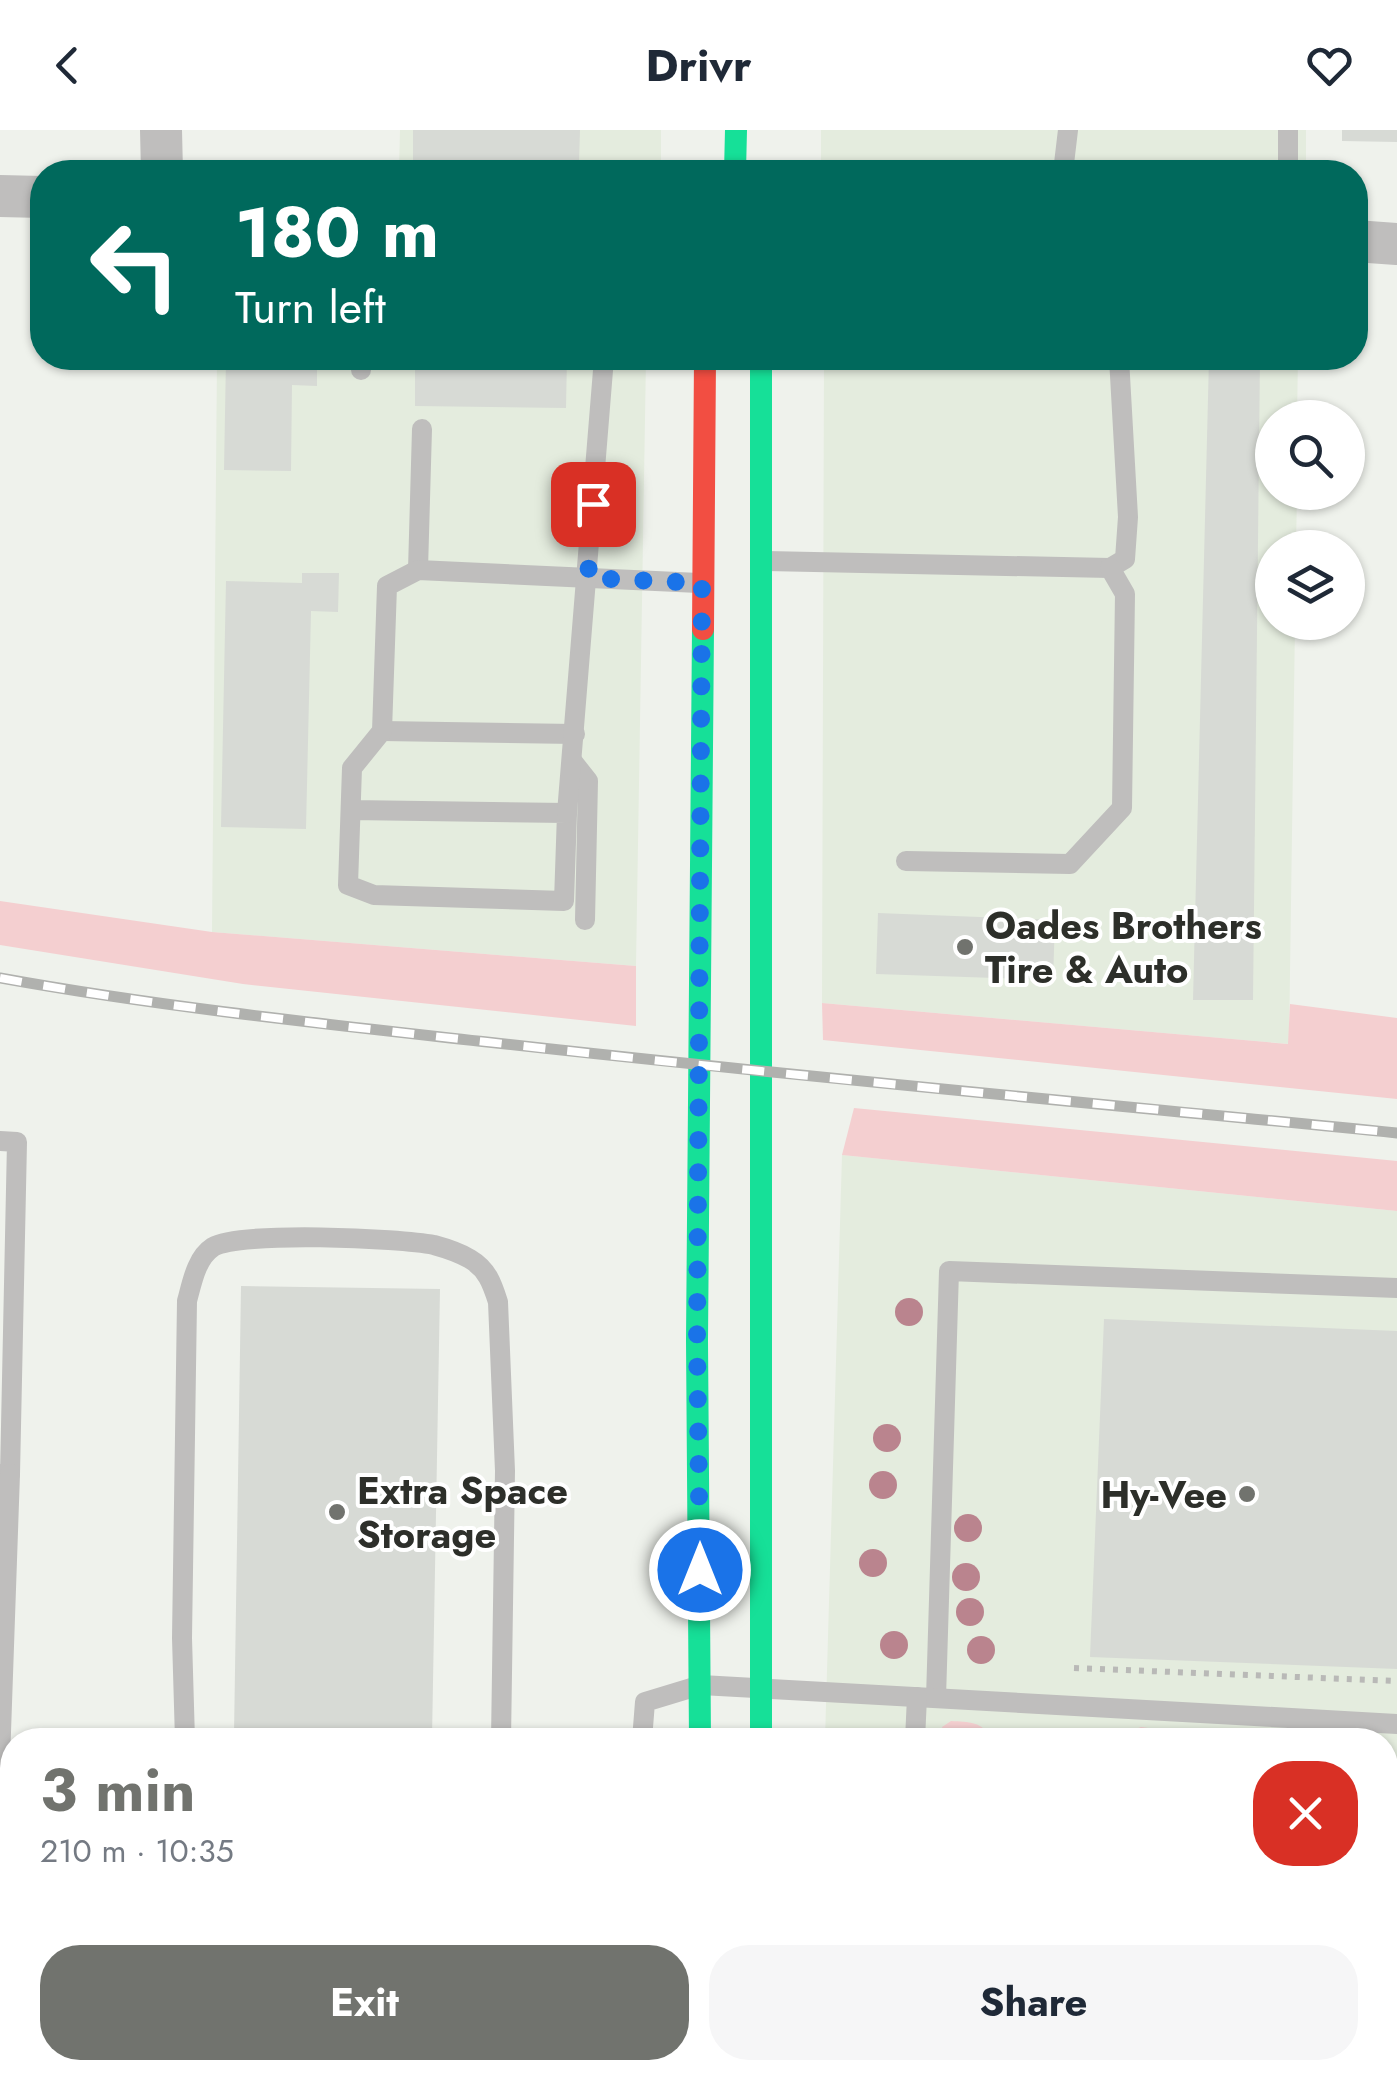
<!DOCTYPE html>
<meta charset="utf-8">
<style>
body{margin:0;font-family:Jost,sans-serif;background:#f6f6f7;color:#1f2937;height:100vh;display:flex;flex-direction:column;font-size:38px;white-space:nowrap}
*{box-sizing:border-box;margin:0}
p{font-size:32px;color:#747a83}
.icon{flex:none;width:55px;height:55px;fill:none;stroke:currentColor;stroke-width:2;stroke-linecap:round;stroke-linejoin:round}
.map{position:relative;flex:1;overflow:hidden}
.details{position:absolute;left:0px;top:1598px;width:1398px;height:352px;display:flex;flex-direction:column;background:#fff;border-radius:40px 40px 0 0;box-shadow:0 2px 8px #0004}
.details>*{flex:none}
.guide{position:absolute;left:30px;top:30px;width:1338px;height:210px;border-radius:40px;box-shadow:0 2px 8px #0004;background:#00695c;color:#fff;overflow:hidden}
.fabs{position:absolute;left:1255px;top:270px;display:grid;gap:20px}
.fabs a{display:grid;place-items:center;width:110px;height:110px;border-radius:50%;background:#fff;box-shadow:0 2px 8px #0004;font-size:50px}
.pin{position:absolute;display:grid;place-items:center;width:85px;height:85px;color:#fff;margin:-42px;border-radius:20px;box-shadow:0 5px 15px #0006}
.me{position:absolute;width:110px;margin:-55px;rotate:0deg;stroke-linejoin:round;filter:drop-shadow(0 0 8px #0008)}
.turn{display:flex;align-items:center;gap:35px;height:210px;padding:0 40px;font-size:45px}
.turn .icon{width:130px;height:130px;stroke-width:2.5}
.turn b{display:block;font-size:70px;line-height:85px}
.round{display:grid;place-items:center;flex:none;width:105px;height:105px;border-radius:40px;background:#f6f6f7}
.headline{display:flex;align-items:center;justify-content:space-between;height:170px;padding:0 40px}
h1{font-size:60px;font-weight:700;line-height:75px;color:#71736e}
.action{display:flex;gap:20px;margin-top:auto;padding:20px 40px}
.action a{flex:1;height:115px;border-radius:40px;background:#71736e;color:#fff;font-size:40px;font-weight:700;line-height:115px;text-align:center}
.action a+a{background:#f6f6f7;color:#1f2937}
header{display:flex;justify-content:space-between;align-items:center;height:130px;padding:0 40px;background:#fff;font-size:45px;font-weight:700}
.map>svg:first-child{display:block}
</style>
<header><svg class="icon" aria-label="back" viewBox="0 0 24 24"><path d="M15 5l-7 7 7 7"/></svg>Drivr<svg class="icon" aria-label="heart" viewBox="0 0 24 24"><path d="M12 20l-8-8c-3-5 5-10 8-4 3-6 11-1 8 4z"/></svg></header>
<div class="map">
<svg width="1397" height="1949" viewBox="0 0 1397 1949">
<rect width="100%" height="100%" fill="#eff2ec"/>
<g fill="#e4ecde">
<polygon points="400,0 661,0 661,42 399,42"/>
<rect x="821" y="0" width="485" height="42"/>
<polygon points="217,228 646,228 636,836 212,802"/>
<polygon points="824,228 1298,228 1297,287 1272,288 1272,362 1297,363 1296,417 1272,418 1272,492 1295,493 1289,914 822,873"/>
<polygon points="842,1025 1397,1081 1397,1949 816,1949 816,1938 1385,1938 1385,1610 825,1610"/>
</g>
<g fill="#f4cfd0">
<polygon points="0,771 212,802 636,836 636,896 243,854 0,815"/>
<polygon points="822,873 1288,914 1290,874 1397,888 1397,969 823,910"/>
<polygon points="854,978 1397,1031 1397,1081 842,1025"/>
<path d="M951,1591C968,1592 984,1591 990,1609L945,1610L942,1597Z"/>
<polygon points="1141,1597 1169,1601 1179,1610 1128,1610 1131,1601"/>
</g>
<g fill="#d7dad5">
<polygon points="413,0 580,0 579,32 413,30"/>
<polygon points="1342,0 1397,0 1397,12 1342,11"/>
<polygon points="226,228 317,228 317,256 292,255 291,341 224,340"/>
<polygon points="415,228 567,228 566,278 415,276"/>
<polygon points="1209,228 1260,228 1253,870 1193,870"/>
<polygon points="302,443 339,443 338,482 311,481 306,699 221,697 226,451 302,453"/>
<polygon points="878,783 1055,790 1053,850 876,844"/>
<polygon points="241,1156 440,1159 432,1608 234,1605"/>
<polygon points="1104,1189 1397,1201 1397,1539 1090,1527"/>
</g>
<g fill="none" stroke-linecap="round" stroke-linejoin="round">
<polyline stroke="#b9b9b7" stroke-width="6" stroke-dasharray="5 8" stroke-linecap="butt" points="1074,1538 1397,1551"/>
<g stroke="#bfbebd" stroke-width="20">
<polyline points="1063,42 1068,0"/>
<polyline points="1288,42 1288,0"/>
<polyline points="361,240 361,228"/>
<polyline points="766,431 1110,438 1125,429 1128,387 1119,228"/>
<polyline points="418,440 422,299"/>
<polyline points="382,601 575,604"/>
<polyline points="573,632 588,651 585,790"/>
<polyline points="351,680 567,683 564,771 374,765 348,755 352,638 382,601 387,456 418,440 699,453"/>
<polyline points="567,683 604,228"/>
<polyline points="906,731 1070,734 1122,678 1125,464 1110,438"/>
<polyline points="0,1011 17,1012 10,1344 0,1344"/>
<polyline points="936,1568 949,1141 1397,1158"/>
<path d="M185,1610L182,1508L187,1171C192,1153 196,1128 213,1117C239,1101 400,1108 434,1115C445,1118 460,1123 470,1129C487,1139 492,1153 498,1172L505,1341L501,1610"/>
<polyline points="642,1610 645,1572 701,1555 1397,1594"/>
<polyline points="915,1610 917,1567"/>
<polyline points="0,1631 10,1344"/>
<polyline points="1385,1922 1397,1923"/>
<polyline points="39,1949 40,1938"/>
<polyline points="902,1949 902,1938"/>
<polyline points="1124,1949 1124,1938"/>
<polyline points="1270,1949 1270,1938"/>
</g>
<g stroke="#bfbebd" stroke-width="42">
<polyline points="161,0 162,42"/>
<polyline points="0,66 42,67"/>
<polyline points="1355,111 1397,114"/>
</g>
<g stroke="#16e098" stroke-width="22">
<polyline points="735,42 736,0"/>
<polyline points="761,228 761,1610"/>
<polyline points="700,1610 697,1210 703,499"/>
<polyline points="690,1938 690,1949"/>
<polyline points="760,1938 760,1949"/>
</g>
<polyline stroke="#f24e42" stroke-width="22" points="703,499 705,228"/>
<defs>
<path id="rail" d="M0,848C161,877 324,894 487,912C790,946 1094,973 1397,1003"/>
</defs>
<use href="#rail" stroke="#b0b1ae" stroke-width="11"/>
<use href="#rail" stroke="#fff" stroke-width="8" stroke-dasharray="22" stroke-linecap="butt"/>
</g>
<g fill="#ba848e">
<circle cx="909" cy="1182" r="14"/>
<circle cx="887" cy="1308" r="14"/>
<circle cx="883" cy="1355" r="14"/>
<circle cx="968" cy="1398" r="14"/>
<circle cx="873" cy="1433" r="14"/>
<circle cx="966" cy="1447" r="14"/>
<circle cx="970" cy="1482" r="14"/>
<circle cx="894" cy="1515" r="14"/>
<circle cx="981" cy="1520" r="14"/>
</g>
<g fill="none" stroke-linecap="round" stroke-linejoin="round">
<polyline stroke="#1a73e8" stroke-width="18" stroke-dasharray="0 32.4" points="593,374 588,448 702,453 697,1210 700,1440"/>
</g>
<g fill="#71736e" stroke="#fff" stroke-width="4">
<circle cx="965" cy="817" r="10"/>
<circle cx="1247" cy="1364" r="10"/>
<circle cx="337" cy="1382" r="10"/>
</g>
<g text-anchor="middle" dominant-baseline="central" stroke-width="8" stroke-linejoin="round" paint-order="stroke">
<g font-size="38" font-weight="bold" fill="#2d2f2a" stroke="#fff" text-anchor="start">
<text x="985" y="795">Oades Brothers<tspan x="985" dy="44">Tire &amp; Auto</tspan></text>
<text x="357" y="1360">Extra Space<tspan x="357" dy="44">Storage</tspan></text>
<text x="1227" y="1364" text-anchor="end">Hy-Vee</text>
</g>
</g>
</svg>
<div class="fabs">
<a><svg class="icon" aria-label="search" viewBox="0 0 24 24"><circle cx="10" cy="10" r="6"/><path d="M15 15l6 6"/></svg></a>
<a><svg class="icon" aria-label="layers" viewBox="0 0 24 24"><path d="M12 4l9 5-9 5-9-5zM3 14l9 5 9-5"/></svg></a>
</div>
<div class="pin" style="left:593px;top:374px;background:#d93025"><svg class="icon" aria-label="arrive" viewBox="0 0 24 24"><path d="M6 21V4h12l-3 4 3 4H6"/></svg></div>
<svg class="me" style="left:700px;top:1440px" viewBox="-20 -20 40 40"><circle r="17" fill="#1a73e8" stroke="#fff" stroke-width="3"/><path d="M0-11L8 9 0 5-8 9z" fill="#fff"/></svg>
<div class="guide">
<div class="turn"><svg class="icon" aria-label="left" viewBox="0 0 24 24"><path d="M17 20v-9H6M10 6l-5 5 5 5"/></svg><div><b>180 m</b>Turn left</div></div>
</div>
<section class="details">
<div class="headline"><div><h1>3 min</h1><p>210 m · 10:35</p></div><a class="round" style="background:#d93025;color:#fff"><svg class="icon" aria-label="close" viewBox="0 0 24 24"><path d="M6 6l12 12M18 6L6 18"/></svg></a></div>
<div class="action"><a>Exit</a><a>Share</a></div>
</section>
</div>
